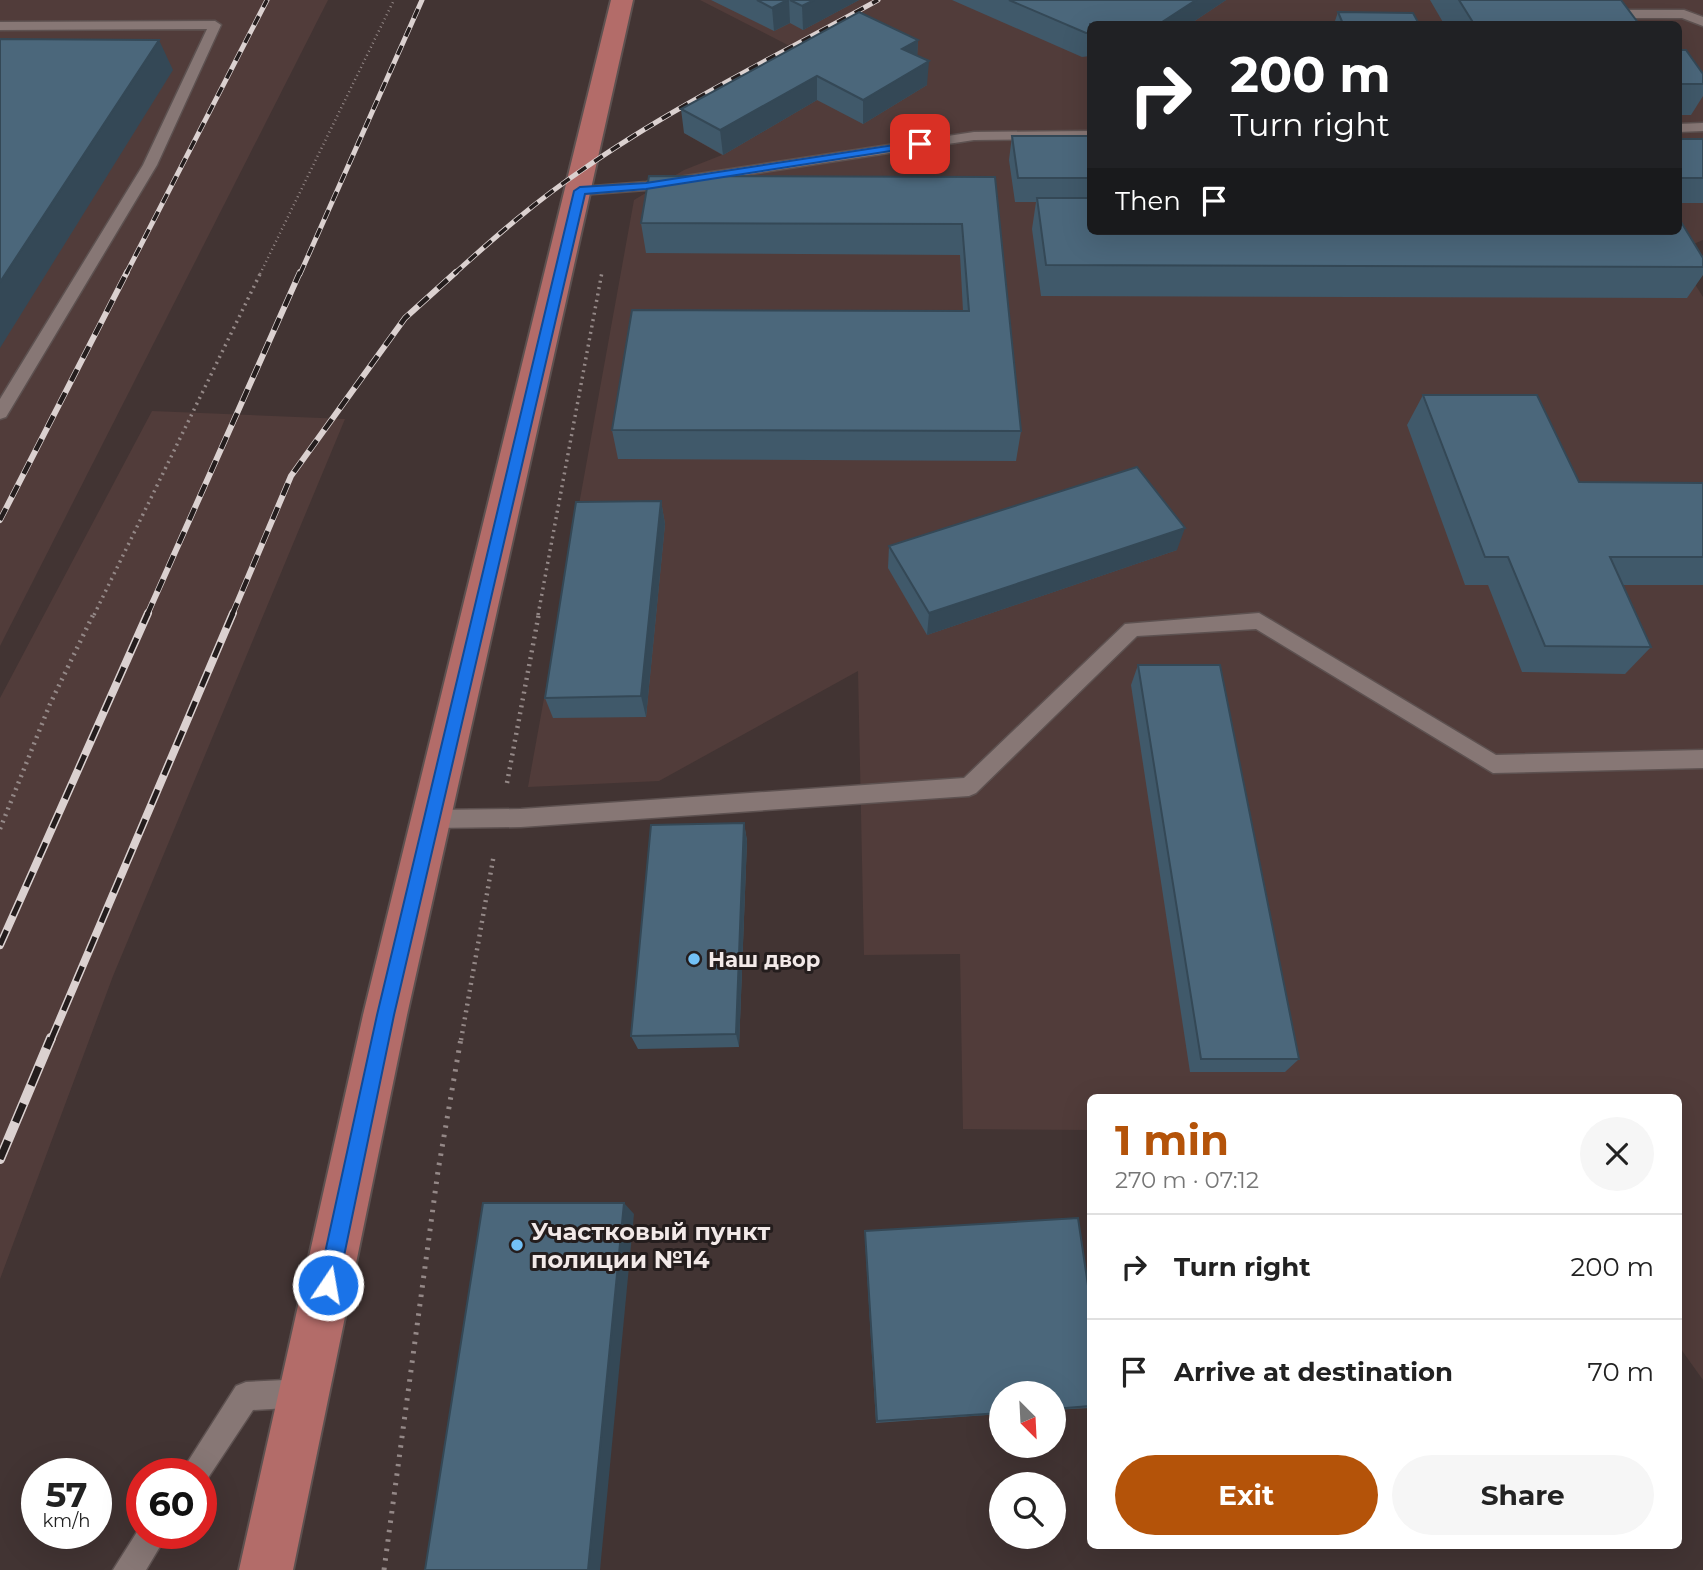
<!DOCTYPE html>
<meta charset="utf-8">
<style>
body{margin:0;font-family:Montserrat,sans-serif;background:#f6f6f6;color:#222;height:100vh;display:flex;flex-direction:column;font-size:26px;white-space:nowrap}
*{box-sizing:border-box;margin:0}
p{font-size:23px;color:#767676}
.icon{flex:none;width:38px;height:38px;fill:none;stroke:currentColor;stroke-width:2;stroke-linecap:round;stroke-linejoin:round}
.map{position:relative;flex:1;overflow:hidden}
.side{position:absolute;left:1087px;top:1094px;width:595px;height:455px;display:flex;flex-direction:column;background:#fff;border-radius:10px;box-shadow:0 7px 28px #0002}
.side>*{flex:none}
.top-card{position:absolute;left:1087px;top:21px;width:595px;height:214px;border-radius:10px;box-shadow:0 7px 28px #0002;background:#202124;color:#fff;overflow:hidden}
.needle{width:46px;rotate:156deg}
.fabs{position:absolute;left:989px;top:1381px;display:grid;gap:14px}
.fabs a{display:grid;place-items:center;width:77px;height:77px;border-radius:50%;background:#fff;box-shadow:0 7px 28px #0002;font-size:35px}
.speed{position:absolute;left:21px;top:1458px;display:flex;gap:14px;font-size:35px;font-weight:700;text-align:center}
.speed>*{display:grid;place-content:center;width:91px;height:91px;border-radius:50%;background:#fff;box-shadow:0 7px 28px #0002;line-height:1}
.speed small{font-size:18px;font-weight:400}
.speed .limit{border:10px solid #d22;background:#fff;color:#111}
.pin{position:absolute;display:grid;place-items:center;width:60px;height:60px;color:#fff;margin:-30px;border-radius:14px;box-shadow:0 4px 10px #0006}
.me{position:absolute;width:77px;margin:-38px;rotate:12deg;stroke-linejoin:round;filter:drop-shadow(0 0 5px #0008)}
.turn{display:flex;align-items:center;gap:24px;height:147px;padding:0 28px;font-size:32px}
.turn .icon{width:91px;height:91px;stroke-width:2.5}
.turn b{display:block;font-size:49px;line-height:60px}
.then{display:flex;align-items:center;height:66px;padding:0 28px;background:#0003;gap:14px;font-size:26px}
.round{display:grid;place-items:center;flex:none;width:74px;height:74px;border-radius:37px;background:#f6f6f6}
.head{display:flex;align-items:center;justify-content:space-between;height:119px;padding:0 28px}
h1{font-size:42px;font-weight:700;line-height:52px;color:#b45309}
.button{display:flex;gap:14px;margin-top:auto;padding:14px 28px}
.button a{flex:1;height:80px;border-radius:42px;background:#b45309;color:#fff;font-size:28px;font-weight:700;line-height:80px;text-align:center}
.button a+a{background:#f6f6f6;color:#222}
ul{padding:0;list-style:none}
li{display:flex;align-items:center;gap:21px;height:105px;padding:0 28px;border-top:2px solid #e0e0e0}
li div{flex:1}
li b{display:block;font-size:26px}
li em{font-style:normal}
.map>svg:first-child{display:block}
</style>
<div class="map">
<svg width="1703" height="1570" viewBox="0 0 1703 1570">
<rect width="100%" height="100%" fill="#423433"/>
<g fill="#513c3a" fill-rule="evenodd">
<polygon points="0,0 328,0 0,646"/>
<path d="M700,0H1703V240L1675,252L1703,297V1380L1678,1345V1097H1090V1130L963,1129L960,954L864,955L858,671L659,781L528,787L634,200L684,170L722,155L684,133L815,59ZM1090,24H1678V231H1090Z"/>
<polygon points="152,411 345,419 113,976 0,1279 0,698"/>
</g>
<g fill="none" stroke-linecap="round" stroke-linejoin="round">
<defs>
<g id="lane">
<polygon points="1684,10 1703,17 1703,26 1682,18 1618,18 1612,14 1618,10"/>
<polygon points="215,21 221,25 157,165 6,417 0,419 0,399 143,165 207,29 0,30 0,22"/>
<polygon points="1703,123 1703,131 1678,132 1678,124"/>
<polygon points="1090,131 1090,139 974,140 646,190 580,195 573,191 580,187 646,182 974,132"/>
<polygon points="1259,613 1496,755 1703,750 1703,768 1493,773 1256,629 1137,636 976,793 969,796 521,827 432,828 424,826 421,819 424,812 432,810 521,809 964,778 1125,624"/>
<polygon points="305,1379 315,1383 319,1393 315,1403 305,1407 253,1410 204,1484 201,1485 201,1474 180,1474 236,1386 246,1382"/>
<polygon points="142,1524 142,1533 168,1533 146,1570 113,1570"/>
</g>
<polygon id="primary" points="611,0 633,0 407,1015 293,1570 239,1570 363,1015"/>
</defs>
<use href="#lane" stroke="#5d5150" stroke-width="3"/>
<use href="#primary" stroke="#5d5150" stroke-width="4"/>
<polyline stroke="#948887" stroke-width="2.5" stroke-dasharray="1 3.5" stroke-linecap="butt" points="260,274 394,0"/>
<g stroke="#948887" stroke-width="3.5" stroke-dasharray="2 4.5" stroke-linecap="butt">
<polyline points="94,615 261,272"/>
<polyline points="538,615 602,272"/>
</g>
<g stroke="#948887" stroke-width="4.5" stroke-dasharray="2 5" stroke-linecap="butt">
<polyline points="507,783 539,613"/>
<polyline points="0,829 50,704 94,613"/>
<polyline points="461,1040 494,854"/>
</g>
<polyline stroke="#948887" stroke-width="5" stroke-dasharray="2.5 7" stroke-linecap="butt" points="384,1570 438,1171 461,1038"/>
<use href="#lane" fill="#877775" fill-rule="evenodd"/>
<use href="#primary" fill="#b36c69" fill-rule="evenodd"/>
<defs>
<g id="rail-far3">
<polyline points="126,274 267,0"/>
<polyline points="300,274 422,0"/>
<path d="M454,274C495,237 536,201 582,170C675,105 779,55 878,0"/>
</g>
<g id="rail-far2">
<polyline points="0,520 127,272"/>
<polyline points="147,615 300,272"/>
<polyline points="232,615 291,476 405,318 456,272"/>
</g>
<g id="rail-far1">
<polyline points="0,945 148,613"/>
<polyline points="51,1040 233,613"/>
</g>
<polyline id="rail" points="0,1159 51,1038"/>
</defs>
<use href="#rail-far3" stroke="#dbd1d0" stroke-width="5"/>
<use href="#rail-far2" stroke="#dbd1d0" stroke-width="6"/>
<use href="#rail-far1" stroke="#dbd1d0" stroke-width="8"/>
<use href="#rail" stroke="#dbd1d0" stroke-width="10"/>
<use href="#rail-far3" stroke="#241d1d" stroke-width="3.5" stroke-dasharray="10" stroke-linecap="butt"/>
<use href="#rail-far2" stroke="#241d1d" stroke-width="4.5" stroke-dasharray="13" stroke-linecap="butt"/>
<use href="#rail-far1" stroke="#241d1d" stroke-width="5" stroke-dasharray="16" stroke-linecap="butt"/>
<use href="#rail" stroke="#241d1d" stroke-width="7" stroke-dasharray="20" stroke-linecap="butt"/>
</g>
<g fill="#40596a">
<polygon points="711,0 859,0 803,30 790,23 774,31"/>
<polygon points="952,0 1226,0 1190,24 1090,24 1090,56 1082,57"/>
<polygon points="1430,0 1621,0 1639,24 1444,24"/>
<polygon points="1338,12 1419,24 1334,24"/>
<polygon points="918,40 917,56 927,85 863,124 817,100 723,155 684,133 681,109"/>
<polygon points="1678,50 1703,74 1703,96 1691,115 1678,115"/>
<polygon points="1012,136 1090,136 1090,231 1703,258 1703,275 1687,298 1041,296 1032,229 1036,202 1015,202 1009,160"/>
<rect x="1678" y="139" width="25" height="64"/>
<polygon points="995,177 1021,431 1016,461 618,459 612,430 963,311 960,255 646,253 641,223"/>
<polygon points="1423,395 1579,482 1703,483 1703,585 1622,585 1651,647 1625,674 1522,672 1488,585 1465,585 1407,425"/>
<polygon points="661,501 665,524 646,717 553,718 545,698"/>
<polygon points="889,546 1177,550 927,635 888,568"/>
<polygon points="1138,665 1299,1059 1285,1072 1190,1072 1131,685"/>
<polygon points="744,823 747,841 739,1047 638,1049 631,1036"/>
<polygon points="865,1231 1090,1299 1090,1408 1054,1410 1054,1393 1001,1393 1001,1414 876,1423 865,1239"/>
</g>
<g fill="#344856">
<polygon points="787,0 789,0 790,23 774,31 772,8"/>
<polygon points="814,0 859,0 803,30 802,6"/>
<polygon points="1196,0 1226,0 1190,24 1159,24"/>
<polygon points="159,40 173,70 0,348 0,282"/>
<polygon points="918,40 917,64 902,49"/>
<polygon points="929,61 927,85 863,124 863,100"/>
<polygon points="817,76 817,100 723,155 720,130"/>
<polygon points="661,501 665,524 646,717 641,696"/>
<polygon points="1185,528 1177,550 927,635 929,613"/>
<polygon points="744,823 747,841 739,1047 736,1034"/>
<polygon points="624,1203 634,1214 600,1570 588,1570"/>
</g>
<g fill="#4b677b" stroke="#344856" stroke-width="2">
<polygon points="757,0 787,0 772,8"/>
<polygon points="790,0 814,0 802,6"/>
<polygon points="1009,0 1196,0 1159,24 1090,24 1090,33 1086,33"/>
<polygon points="1459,0 1621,0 1639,24 1474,24"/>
<polygon points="859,12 918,40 902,49 929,61 863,100 817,76 720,130 681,109"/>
<polygon points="1338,12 1413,13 1419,24 1343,24"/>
<polygon points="0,39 159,40 0,282"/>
<polygon points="1678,50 1686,50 1703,74 1703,84 1678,84"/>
<polygon points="1012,136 1090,136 1090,178 1018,178"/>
<rect x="1678" y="139" width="25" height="39"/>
<polygon points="649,176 995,177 1021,431 612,430 632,310 969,311 962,224 641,223"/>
<polygon points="1037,198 1090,198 1090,231 1678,231 1678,217 1703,258 1703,267 1046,265"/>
<polygon points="1423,395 1537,395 1579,482 1703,483 1703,557 1610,557 1651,647 1545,646 1508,557 1485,557"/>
<polygon points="1137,467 1185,528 929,613 889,546"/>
<polygon points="661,501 641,696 545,698 576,502"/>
<polygon points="1138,665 1220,665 1299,1059 1201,1059"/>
<polygon points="744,823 736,1034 631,1036 651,825"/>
<polygon points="483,1203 624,1203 588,1570 425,1570"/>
<polygon points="1078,1218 1090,1299 1090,1406 1054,1409 1054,1393 1001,1393 1001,1413 877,1421 865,1231"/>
</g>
<polygon fill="#1a73e8" stroke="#114b97" stroke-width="2" points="920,141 923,142 923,146 646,189 585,194 394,1015 338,1285 335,1292 328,1295 321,1292 318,1285 377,1015 574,191 580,187 646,183"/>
<g fill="#73c1f6" stroke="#241d1d" stroke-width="2.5">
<circle cx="694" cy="959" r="7"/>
<circle cx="517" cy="1245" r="7"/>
</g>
<g text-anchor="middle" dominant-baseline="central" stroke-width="6" stroke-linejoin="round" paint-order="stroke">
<g font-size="21" font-weight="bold" fill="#f2e9e8" stroke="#241d1d" text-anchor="start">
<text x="708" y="959">Наш двор</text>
</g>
<g font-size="24" font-weight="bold" fill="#f2e9e8" stroke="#241d1d" text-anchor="start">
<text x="531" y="1231">Участковый пункт<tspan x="531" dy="28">полиции №14</tspan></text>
</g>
</g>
</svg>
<div class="fabs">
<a><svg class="needle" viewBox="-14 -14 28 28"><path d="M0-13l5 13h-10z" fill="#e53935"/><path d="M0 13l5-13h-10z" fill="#767676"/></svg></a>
<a><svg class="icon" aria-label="search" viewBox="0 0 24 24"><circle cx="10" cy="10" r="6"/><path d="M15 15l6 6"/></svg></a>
</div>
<div class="speed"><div>57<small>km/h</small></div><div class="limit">60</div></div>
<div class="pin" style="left:920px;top:144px;background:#d93025"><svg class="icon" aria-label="arrive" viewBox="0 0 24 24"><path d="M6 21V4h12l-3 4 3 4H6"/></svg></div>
<svg class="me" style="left:328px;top:1285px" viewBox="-20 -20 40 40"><circle r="17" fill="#1a73e8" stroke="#fff" stroke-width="3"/><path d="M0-11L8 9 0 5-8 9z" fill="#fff"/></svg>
<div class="top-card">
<div class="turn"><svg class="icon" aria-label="right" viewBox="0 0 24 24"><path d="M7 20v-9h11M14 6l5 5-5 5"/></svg><div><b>200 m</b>Turn right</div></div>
<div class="then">Then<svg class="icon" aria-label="arrive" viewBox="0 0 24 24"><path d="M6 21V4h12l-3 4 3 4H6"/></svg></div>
</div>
<section class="side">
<div class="head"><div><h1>1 min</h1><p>270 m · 07:12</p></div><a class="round"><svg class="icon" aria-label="close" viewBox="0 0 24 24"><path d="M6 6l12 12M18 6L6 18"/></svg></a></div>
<ul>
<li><svg class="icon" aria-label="right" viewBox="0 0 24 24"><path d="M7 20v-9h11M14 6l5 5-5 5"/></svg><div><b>Turn right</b></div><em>200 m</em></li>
<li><svg class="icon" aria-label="arrive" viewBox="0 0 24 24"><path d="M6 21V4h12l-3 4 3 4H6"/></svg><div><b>Arrive at destination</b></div><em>70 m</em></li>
</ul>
<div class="button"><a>Exit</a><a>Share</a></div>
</section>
</div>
